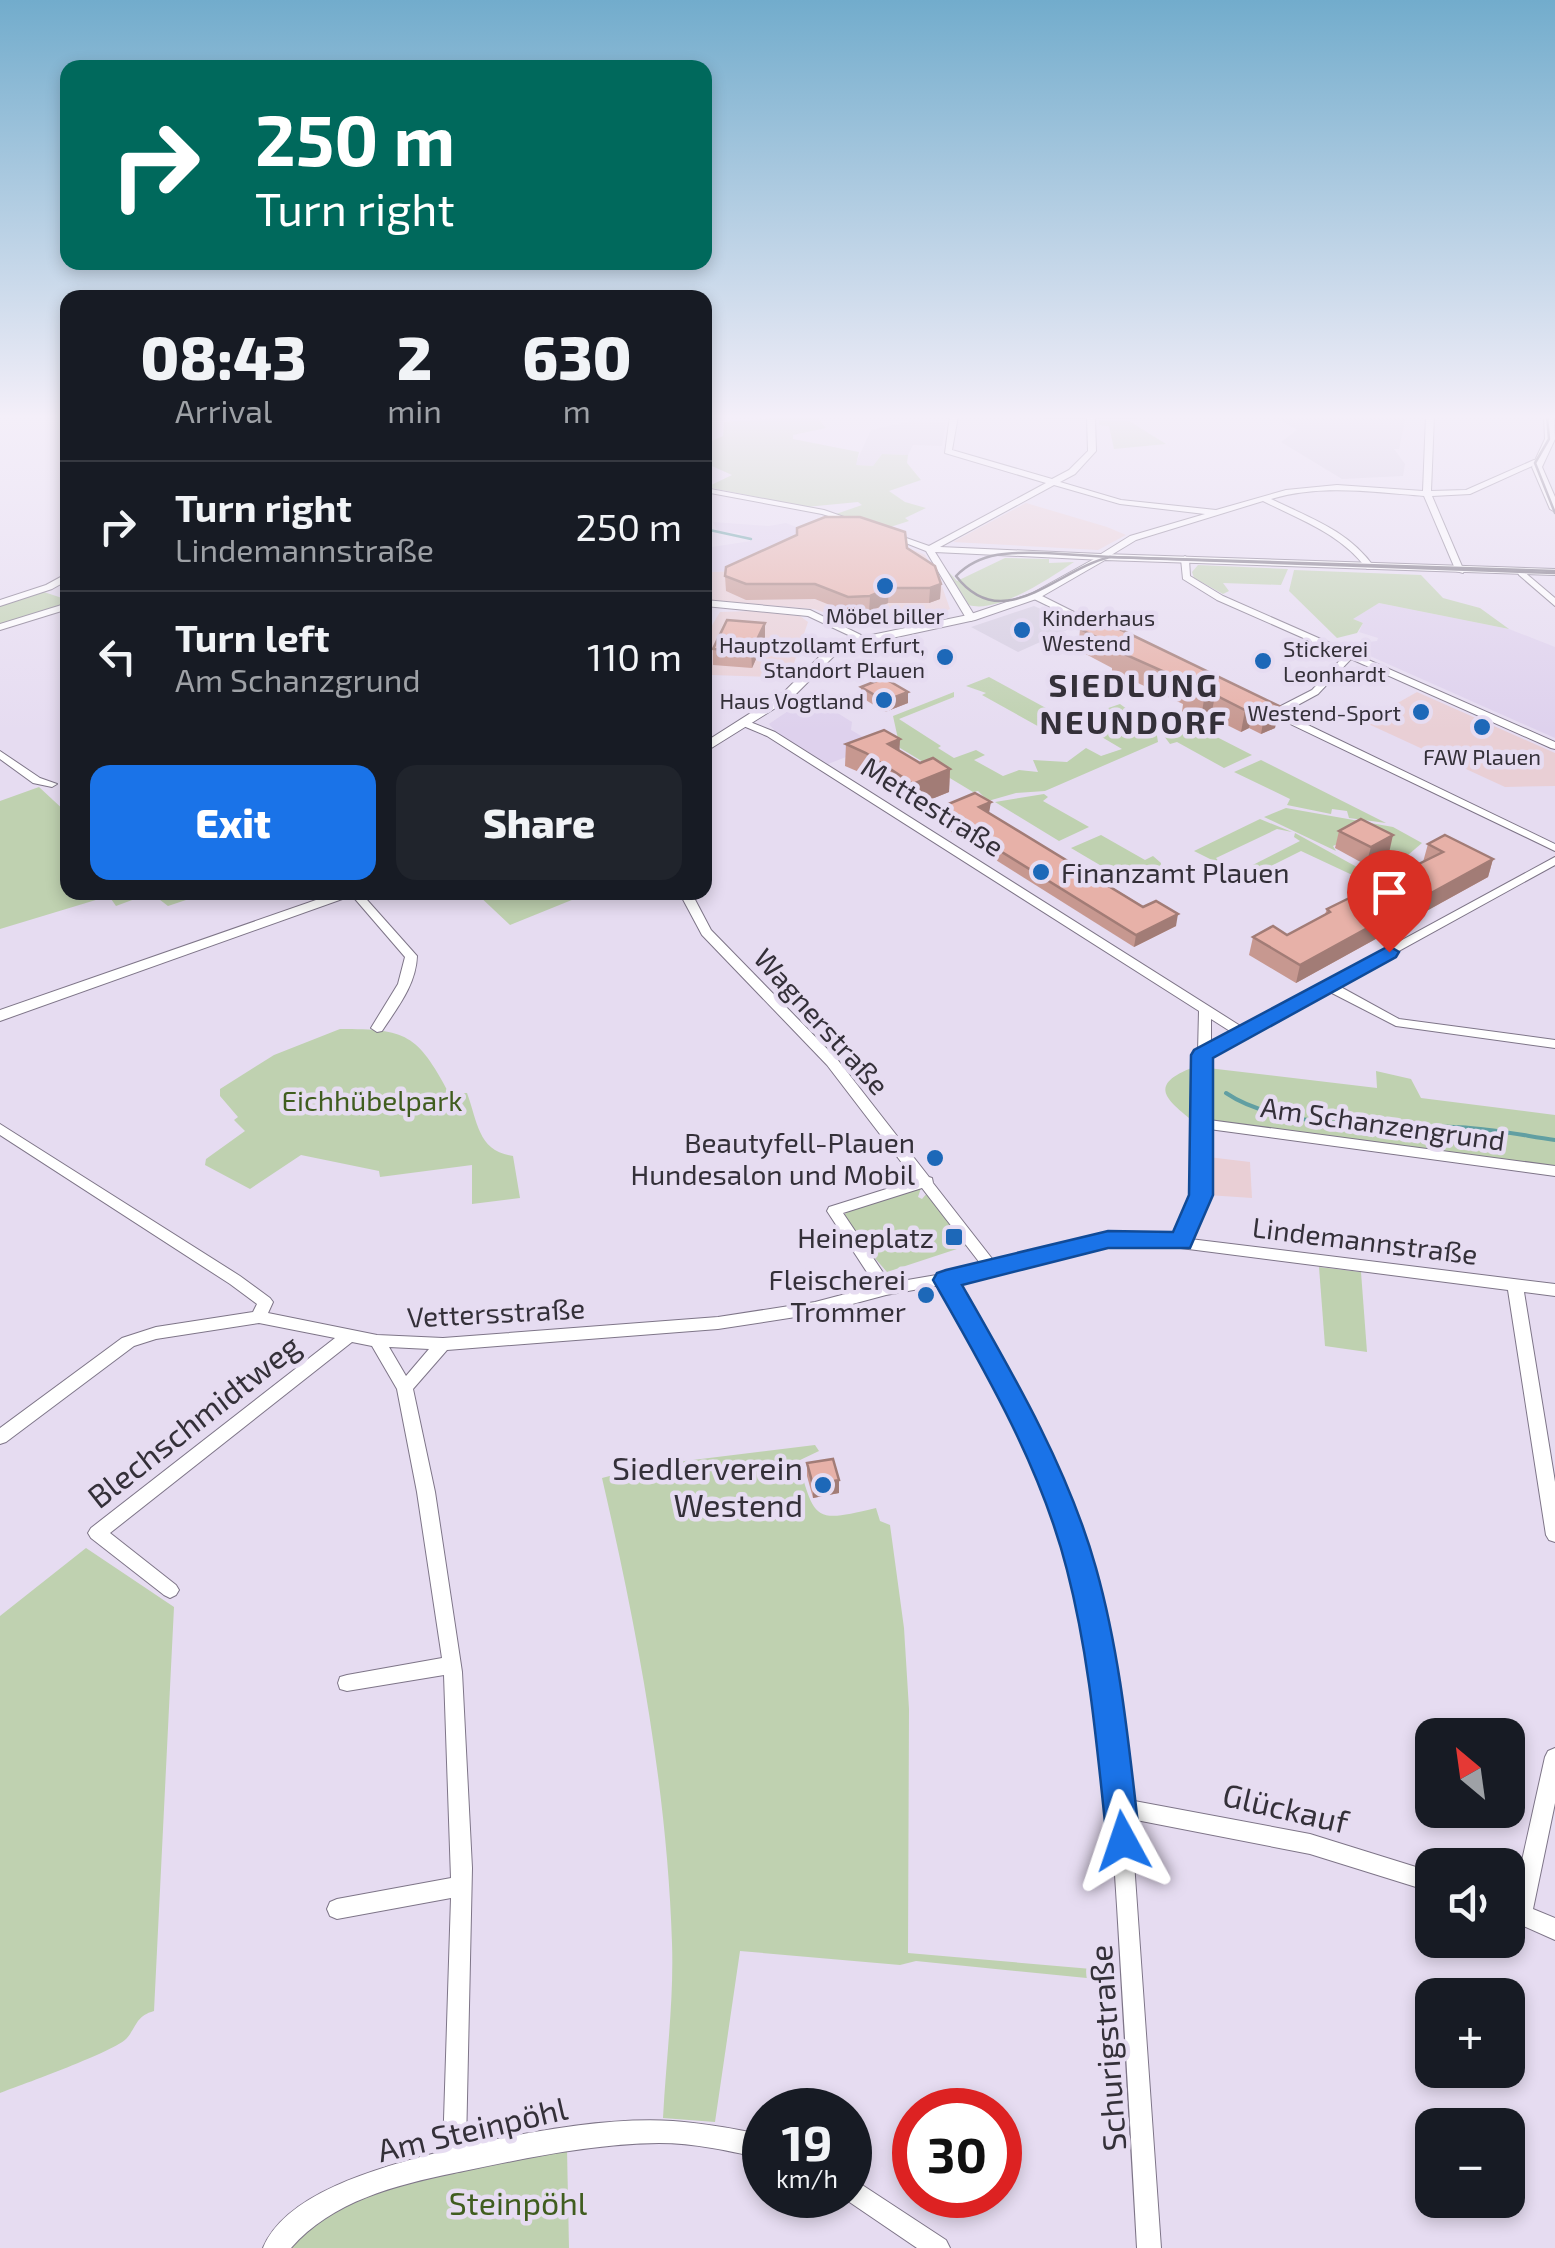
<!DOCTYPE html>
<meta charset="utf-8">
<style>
body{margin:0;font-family:"Exo 2",sans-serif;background:#20242c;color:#f1f3f6;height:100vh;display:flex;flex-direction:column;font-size:38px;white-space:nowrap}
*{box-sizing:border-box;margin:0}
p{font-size:32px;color:#9ea1a6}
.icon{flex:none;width:55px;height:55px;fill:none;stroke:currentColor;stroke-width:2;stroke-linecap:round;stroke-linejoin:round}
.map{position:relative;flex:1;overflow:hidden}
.sheet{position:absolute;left:60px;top:290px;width:652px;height:610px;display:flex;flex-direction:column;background:#171b24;border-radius:20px;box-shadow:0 5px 15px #0003}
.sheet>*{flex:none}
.guide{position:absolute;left:60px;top:60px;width:652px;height:210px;border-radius:20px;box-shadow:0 5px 15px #0003;background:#00695c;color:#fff;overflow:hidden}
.needle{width:65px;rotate:331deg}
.tools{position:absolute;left:1415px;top:1718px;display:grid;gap:20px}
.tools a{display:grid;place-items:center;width:110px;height:110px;border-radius:20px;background:#171b24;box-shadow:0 5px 15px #0003;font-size:50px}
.speed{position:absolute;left:742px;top:2088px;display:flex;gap:20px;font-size:50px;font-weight:700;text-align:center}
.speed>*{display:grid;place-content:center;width:130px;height:130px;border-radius:50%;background:#171b24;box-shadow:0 5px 15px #0003;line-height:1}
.speed small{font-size:25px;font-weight:400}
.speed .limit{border:15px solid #d22;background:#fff;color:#111}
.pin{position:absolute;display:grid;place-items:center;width:85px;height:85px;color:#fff;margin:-102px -42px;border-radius:50% 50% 50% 0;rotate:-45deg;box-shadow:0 0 10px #0007}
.pin .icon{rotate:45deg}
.me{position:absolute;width:110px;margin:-55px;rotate:355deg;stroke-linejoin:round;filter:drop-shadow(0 0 8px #0008)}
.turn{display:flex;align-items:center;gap:35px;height:210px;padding:0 30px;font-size:45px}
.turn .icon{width:130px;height:130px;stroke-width:2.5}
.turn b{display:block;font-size:70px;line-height:85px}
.eta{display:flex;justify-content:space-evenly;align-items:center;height:170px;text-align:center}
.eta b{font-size:60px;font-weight:800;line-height:70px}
.button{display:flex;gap:20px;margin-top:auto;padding:20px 30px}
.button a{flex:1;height:115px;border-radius:20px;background:#1a73e8;color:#fff;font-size:40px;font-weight:800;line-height:115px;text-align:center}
.button a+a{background:#20242c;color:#f1f3f6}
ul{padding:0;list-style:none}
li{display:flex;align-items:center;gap:30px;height:130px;padding:0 30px;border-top:2px solid #363941}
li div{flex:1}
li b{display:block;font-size:38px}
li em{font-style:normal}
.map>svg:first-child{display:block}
</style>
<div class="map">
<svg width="1555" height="2248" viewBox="0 0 1555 2248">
<rect width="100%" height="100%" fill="#e6dcf1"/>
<g fill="#e9cfd5">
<polygon points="1026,503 1107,527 1126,535 1098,550 953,542"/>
<polygon points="860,528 925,555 939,578 950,609 928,619 862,625 814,609 705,600 705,572 735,571 784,540 807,531"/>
<polygon points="752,611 800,616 808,622 792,669 769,677 711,675 705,672 705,637 720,612"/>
<polygon points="1417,692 1555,753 1555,786 1505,787 1364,722"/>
<polygon points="1208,1157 1250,1162 1252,1198 1207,1195"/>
</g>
<g fill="#ded1ed">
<polygon points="713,522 769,526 786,523 807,531 784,540 783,550 735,571 705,572 705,548 751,541 739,533 718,532"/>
<polygon points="1379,603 1509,629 1555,647 1555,738 1352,648 1359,643 1377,641 1378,638 1359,632 1363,623 1352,619"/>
<polygon points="810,696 852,722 851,730 877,745 828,764 777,733 769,724"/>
</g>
<g fill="#d4cce0">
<polygon points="1274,416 1406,416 1399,449 1394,449 1405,464 1403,476 1342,479 1281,442 1297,430"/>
<polygon points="911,421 946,422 942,446 913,445 908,455 882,454 873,466 855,465 871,430"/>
<polygon points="1034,606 1078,625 1018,652 971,627"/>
</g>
<g fill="#bfd1b0">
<polygon points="800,416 816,416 826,428 793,435 793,439 859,452 856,465 873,466 882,454 908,455 907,463 921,480 889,491 905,502 926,508 905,518 909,521 881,530 836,514 862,505 858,502 806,507 707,487 732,475 705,463 705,444 723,436 724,422"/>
<polygon points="1099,420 1129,421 1166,444 1114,449 1109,426 1099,425"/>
<path d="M1005,558L1049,559V563L1074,562C1050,578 997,614 969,605L947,570L957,581Z"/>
<polygon points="1198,565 1288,569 1281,585 1223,583 1229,591 1223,594 1194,578 1192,572"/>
<polygon points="1294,570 1421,575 1443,598 1480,608 1509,629 1379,603 1353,619 1363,623 1357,633 1337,638 1289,591"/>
<polygon points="44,592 65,599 66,604 0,625 0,605"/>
<polygon points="989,677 1068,720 1043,729 982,695 986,693 966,686"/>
<polygon points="954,692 954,697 899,719 941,746 938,748 954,758 976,750 985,755 974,760 1003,776 1019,770 1038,772 1033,760 1067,762 1086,748 1101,756 1122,749 1073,720 1120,704 1156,730 1158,742 1045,791 1016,793 988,801 978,791 973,792 900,748 893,716"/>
<polygon points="1166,711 1252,755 1224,768 1177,742 1170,744 1152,720"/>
<polygon points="1261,760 1386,823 1349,818 1347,811 1332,809 1331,814 1287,805 1290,799 1234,772"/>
<polygon points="39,787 67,813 68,892 207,893 168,906 151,893 116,906 109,896 0,929 0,801"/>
<polygon points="1044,794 1048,797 1043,801 1089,827 1059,841 995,802"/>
<polygon points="1286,808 1393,827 1422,843 1408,855 1397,850 1391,852 1357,835 1333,846 1336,851 1264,817"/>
<polygon points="1260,819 1292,832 1277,829 1216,858 1222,865 1194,851"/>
<polygon points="1295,833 1366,872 1370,875 1363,880 1301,851 1245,879 1237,873 1300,841 1294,837"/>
<path d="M1101,835L1145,860L1153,856L1161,863C1160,878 1150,882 1137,887L1071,848Z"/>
<polygon points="476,893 589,893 510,925"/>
<path d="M340,1029C407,1029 417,1034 449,1093H467C478,1123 478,1151 513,1156L520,1198L472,1204V1165L380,1177L379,1171L301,1155L250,1189L205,1165L206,1159L245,1131L234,1120L238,1117L220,1096V1089L274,1055Z"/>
<path d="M1194,1067V1122C1166,1099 1147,1085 1194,1067Z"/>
<polygon points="1208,1068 1377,1088 1376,1071 1411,1079 1421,1098 1555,1115 1555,1168 1210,1121"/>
<polygon points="921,1188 918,1197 922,1199 928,1192 966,1246 887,1272 866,1248 879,1239 876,1234 857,1240 842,1217 850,1209"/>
<polygon points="1319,1267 1361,1272 1367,1352 1325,1346"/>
<path d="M815,1445L819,1451L798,1461C815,1521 814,1523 876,1508L880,1521L890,1525L904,1628L909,1709L908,1953L1115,1971L1117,1981L916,1961L900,1965L740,1951L715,2122L663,2118C666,2060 674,2001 672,1943C667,1787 637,1629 602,1478L652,1465Z"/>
<path d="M86,1548L174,1607L154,2011C136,2016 137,2026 127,2038C116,2051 21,2085 0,2093V1616Z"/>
<polygon points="567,2149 569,2248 288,2248 302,2230 361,2192"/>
</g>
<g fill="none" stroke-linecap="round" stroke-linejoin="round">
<polyline stroke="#619fa2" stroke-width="2.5" points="705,529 751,539"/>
<path stroke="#619fa2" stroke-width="4" d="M1226,1093C1285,1133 1400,1123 1470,1128C1499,1130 1527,1136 1555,1140"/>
<defs>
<g id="street">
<path d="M950,416H958L952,450L1052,479L1069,470L1088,451L1087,418H1045L1041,416H1140L1136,418H1095L1096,451L1075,474L1060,482L1121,500L1216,510L1286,490L1337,485L1423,491L1426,416H1434L1431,491L1466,490L1534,460L1541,462L1470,494L1432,496L1464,571L1463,573L1456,571L1424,496C1373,492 1321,484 1271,499C1310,518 1349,531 1374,567L1373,569H1367C1341,534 1301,520 1263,501L1136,540L1103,560L935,552L976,618L971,621L966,618L926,551L888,536L892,533L929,546L1046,483L945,453ZM1054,485L1120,504L1205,514L1130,536L1101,554L940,547Z"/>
<polygon points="705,488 824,510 861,523 857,525 822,514 705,492"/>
<polygon points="1185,556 1189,559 1190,576 1223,596 1555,742 1555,749 1551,748 1351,659 1318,694 1283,713 1555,844 1555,851 1257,708 1256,706 1261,703 1275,709 1312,690 1344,656 1217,600 1183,579 1181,559"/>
<polygon points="1522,570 1555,598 1555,606 1519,575 1518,573"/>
<polygon points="68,573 68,580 52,589 0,606 0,600 46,585"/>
<polygon points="1032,594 1038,594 1112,631 1104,633 1032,598"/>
<polygon points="705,600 810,610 867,638 859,640 808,616 705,606"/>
<polygon points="68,603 68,609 0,630 0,624"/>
<path d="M745,720L775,732L1242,1027L1555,857V865L1337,985L1399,1019L1555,1040V1048L1396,1026L1328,991L1250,1034L1249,1037L1211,1056L1209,1120L1555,1166V1176L1209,1129L1208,1195L1190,1239L1555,1284V1296L1524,1292L1555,1482V1542L1549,1540L1546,1535L1508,1290L1134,1242L1076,1251L994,1276L955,1283C1000,1363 1048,1443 1078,1530C1108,1616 1121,1709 1129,1800L1310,1834L1432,1872V1892L1310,1854L1131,1819L1161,2248H1137C1131,2134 1124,2020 1117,1906C1109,1780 1101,1652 1061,1531C1032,1444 985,1365 941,1285L886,1295L815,1314L718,1329L447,1350L413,1389L435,1492L462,1672L472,1868L466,2145C533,2132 605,2117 673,2121C704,2123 735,2129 765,2135V2159C730,2151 695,2143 659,2143C589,2144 522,2159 454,2173C396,2185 332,2201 291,2248H263C287,2190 387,2166 443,2151L451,1898L337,1919L330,1916L327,1909L330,1902L337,1899L451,1878L444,1675L347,1691L340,1689L338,1683L340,1677L347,1675L442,1658L417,1492L397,1389L372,1346L352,1342L110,1533L176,1585L179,1590L176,1595L170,1598L164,1595L91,1538L88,1533L91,1528L335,1338L259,1323L156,1339L134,1346L6,1442L0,1444V1428L122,1338L156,1327L253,1312L257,1304L230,1284L0,1135V1124L240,1276L270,1298L273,1302L268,1313L377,1335L443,1338L718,1317L815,1302L876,1286L827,1211L829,1207L915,1180L827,1065L702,935L679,892H691L711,930L837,1059L929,1177L932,1178L933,1183L997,1265L1075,1241L1134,1232L1176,1237L1194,1195L1197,1058L1195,1055L1198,1052L1199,1011L767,736L741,725L740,723ZM1211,1019L1233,1033L1211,1045ZM922,1188L983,1267L890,1283L843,1213ZM389,1347L429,1349L406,1376Z"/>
<polygon points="0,751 40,778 57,784 52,787 33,783 0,759"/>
<path d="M349,892H360L417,956C416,985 397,1008 382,1031L377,1032L371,1028L398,984L405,957Z"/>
<polygon points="1555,1748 1555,1803 1533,1909 1555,1918 1555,1940 1508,1919 1508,1899 1513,1901 1545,1757 1548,1751"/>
<polygon points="850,2177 946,2240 950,2248 917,2248 842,2197 841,2195 850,2195"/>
</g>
<g id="secondary">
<polygon points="1544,416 1554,416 1555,439 1542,467 1555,497 1555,512 1550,509 1532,467 1545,439"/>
<polygon points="1103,554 1555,569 1555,575 1105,560 1039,598 975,620 841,649 793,697 705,752 705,742 785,691 833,643 968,615 1031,594"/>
<polygon points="339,892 362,892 0,1021 0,1010"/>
</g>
</defs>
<use href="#street" stroke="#7e7588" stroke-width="2"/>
<use href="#secondary" stroke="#7e7588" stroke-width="2"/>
<use href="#street" fill="#fff" fill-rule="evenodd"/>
<use href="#secondary" fill="#fff" fill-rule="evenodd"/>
<g stroke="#756f7d" stroke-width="2.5">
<polyline points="1547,416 1549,439 1535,463 1555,513"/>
<path d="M1046,553L1110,557C1058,569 1003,637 956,576C980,551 1013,552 1046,553Z"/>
<polyline points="1110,557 1555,573"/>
<polyline points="1110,557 1555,571"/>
</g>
</g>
<g fill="#c79890">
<polygon points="907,548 941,584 940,599 929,603 888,603 869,612 847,612 815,599 746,600 726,591 725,576"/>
<polygon points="1080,629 1279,706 1275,728 1261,734 1249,728 1241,732 1211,717 1200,722 1182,712 1183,704 1112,671 1112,668 1078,650"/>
<polygon points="765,639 752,668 713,665 713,649"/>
<polygon points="861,687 908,703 885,712 861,697"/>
<polygon points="846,744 900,751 920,763 950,769 949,792 912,807 866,775 845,766"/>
<polygon points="934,810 989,813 1176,926 1134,947 934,821"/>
<polygon points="1339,831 1389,853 1366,865 1335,848"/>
<polygon points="1428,844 1493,859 1488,877 1296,983 1249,955 1253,937 1287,935 1325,914 1327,909 1423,862"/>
<polygon points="807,1463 839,1493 813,1498 807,1476"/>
</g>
<g fill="#a27c76">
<polygon points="709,557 710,577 705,586 705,564"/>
<polygon points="941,584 940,599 929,603 930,588"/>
<polygon points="889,588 888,603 869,612 870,596"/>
<polygon points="765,623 765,639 752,668 751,652"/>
<polygon points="908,692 908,703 885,712 885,701"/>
<polygon points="1215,695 1211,717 1200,722 1204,700"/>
<polygon points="1253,706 1249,728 1241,732 1245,710"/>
<polygon points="1279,706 1275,728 1261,734 1265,712"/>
<polygon points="900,739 899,762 888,744"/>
<polygon points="950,769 949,792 912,807 913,784"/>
<polygon points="991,802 989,813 979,807"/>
<polygon points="1393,835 1389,853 1366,865 1371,847"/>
<polygon points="1493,859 1488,877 1296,983 1300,965"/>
<polygon points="1178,914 1176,926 1134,947 1136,935"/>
<polygon points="839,1480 839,1493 813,1498 813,1485"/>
</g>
<g fill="#e7b1a8" stroke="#a27c76" stroke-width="2.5">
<polygon points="825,517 860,517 905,532 907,548 935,566 941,584 930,588 889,588 870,596 848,597 815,584 746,584 725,576 726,567 797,535 797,528"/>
<polygon points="727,620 765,623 751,652 713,649"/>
<polygon points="1103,621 1279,706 1265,712 1253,706 1245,710 1215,695 1204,700 1185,690 1196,686 1115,650 1119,648 1080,629"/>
<polygon points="884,678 908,692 885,701 861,687"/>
<polygon points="884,730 900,739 888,744 920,763 933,758 950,769 913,784 866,753 846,744"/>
<polygon points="975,793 991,802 979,807 1143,907 1156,901 1178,914 1136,935 934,810"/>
<polygon points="1361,819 1393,835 1371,847 1339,831"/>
<polygon points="1445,835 1493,859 1300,965 1253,937 1273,926 1287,935 1330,912 1327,909 1443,852 1428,844"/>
<polygon points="833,1459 839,1480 813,1485 807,1463"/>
</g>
<linearGradient id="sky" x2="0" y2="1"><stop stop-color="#72accc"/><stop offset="0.57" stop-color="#f4eff9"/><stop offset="1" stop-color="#f4eff9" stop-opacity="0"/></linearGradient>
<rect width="1555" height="731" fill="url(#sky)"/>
<path fill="#1a73e8" stroke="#114b97" stroke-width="2.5" d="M1389,946L1399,952L1396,957L1213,1058V1195L1190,1248H1108L962,1285C1013,1374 1068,1468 1096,1568C1121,1657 1129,1749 1140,1841L1135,1852L1123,1857L1111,1852L1107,1841C1097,1750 1090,1659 1067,1570C1041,1467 985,1371 933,1280L937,1273L946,1270L1108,1231L1173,1232L1189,1195L1191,1055L1194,1050Z"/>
<g fill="#1d68b8" stroke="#e6dcf1" stroke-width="4">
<circle cx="885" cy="586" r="10"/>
<circle cx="1022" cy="630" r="10"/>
<circle cx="945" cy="657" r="10"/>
<circle cx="1263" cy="661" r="10"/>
<circle cx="884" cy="700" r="10"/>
<circle cx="1421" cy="712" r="10"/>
<circle cx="1482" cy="727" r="10"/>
<circle cx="1041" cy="872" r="10"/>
<circle cx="935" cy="1158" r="10"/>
<rect x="944" y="1227" width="20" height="20" rx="5"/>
<circle cx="926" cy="1295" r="10"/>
<circle cx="823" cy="1485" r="10"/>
</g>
<g text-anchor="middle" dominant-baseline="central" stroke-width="9" stroke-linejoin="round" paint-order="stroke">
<g font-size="22" fill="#343039" stroke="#e6dcf1" text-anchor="end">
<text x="885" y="615" text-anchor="middle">Möbel biller</text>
<text x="1042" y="617" text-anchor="start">Kinderhaus<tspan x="1042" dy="25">Westend</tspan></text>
<text x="925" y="644">Hauptzollamt Erfurt,<tspan x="925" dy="25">Standort Plauen</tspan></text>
<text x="1283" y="648" text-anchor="start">Stickerei<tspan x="1283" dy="25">Leonhardt</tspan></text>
<text x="864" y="700">Haus Vogtland</text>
<text x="1401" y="712">Westend-Sport</text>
<text x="1482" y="756" text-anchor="middle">FAW Plauen</text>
</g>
<g font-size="28" fill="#343039" stroke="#e6dcf1">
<text transform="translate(933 806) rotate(32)">Mettestraße</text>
<text transform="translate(822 1021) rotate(48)">Wagnerstraße</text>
<text transform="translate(1383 1123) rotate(8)">Am Schanzengrund</text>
<text transform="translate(1365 1240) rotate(7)">Lindemannstraße</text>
<text transform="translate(496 1312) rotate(-3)">Vettersstraße</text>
</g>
<g font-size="28" fill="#343039" stroke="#e6dcf1" text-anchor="end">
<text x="1061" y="872" text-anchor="start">Finanzamt Plauen</text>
<text x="915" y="1142">Beautyfell-Plauen<tspan x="915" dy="32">Hundesalon und Mobil</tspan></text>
<text x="934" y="1237">Heineplatz</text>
<text x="906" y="1279">Fleischerei<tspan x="906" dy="32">Trommer</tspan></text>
</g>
<g font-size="28" fill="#405d1f" stroke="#e6dcf1">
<text x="372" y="1100">Eichhübelpark</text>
</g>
<g font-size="32" font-weight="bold" letter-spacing="2.5" fill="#343039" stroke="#e6dcf1">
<text x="1134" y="684">SIEDLUNG<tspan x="1134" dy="37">NEUNDORF</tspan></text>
</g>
<g font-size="32" fill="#343039" stroke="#e6dcf1">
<text transform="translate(193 1420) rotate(-38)">Blechschmidtweg</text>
<text transform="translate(1286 1807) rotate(13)">Glückauf</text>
<text transform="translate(1106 2048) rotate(-94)">Schurigstraße</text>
<text transform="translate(472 2128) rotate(-13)">Am Steinpöhl</text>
</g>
<g font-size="32" fill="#343039" stroke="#e6dcf1" text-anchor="end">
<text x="803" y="1467">Siedlerverein<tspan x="803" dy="37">Westend</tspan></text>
</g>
<g font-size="32" fill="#405d1f" stroke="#e6dcf1">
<text x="518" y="2202">Steinpöhl</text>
</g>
</g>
</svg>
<div class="tools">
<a><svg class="needle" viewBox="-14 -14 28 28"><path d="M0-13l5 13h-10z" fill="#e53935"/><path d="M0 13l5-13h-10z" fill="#9ea1a6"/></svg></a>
<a><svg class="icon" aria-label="sound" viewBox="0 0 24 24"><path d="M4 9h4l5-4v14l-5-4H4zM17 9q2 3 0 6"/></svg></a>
<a>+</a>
<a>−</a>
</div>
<div class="speed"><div>19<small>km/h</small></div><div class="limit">30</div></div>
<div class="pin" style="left:1389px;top:952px;background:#d93025"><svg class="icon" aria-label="arrive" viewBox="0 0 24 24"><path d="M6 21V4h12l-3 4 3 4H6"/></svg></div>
<svg class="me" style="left:1123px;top:1841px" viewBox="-20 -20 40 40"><path d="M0-17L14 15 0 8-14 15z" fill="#1a73e8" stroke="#fff" stroke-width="4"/></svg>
<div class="guide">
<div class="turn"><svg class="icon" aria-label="right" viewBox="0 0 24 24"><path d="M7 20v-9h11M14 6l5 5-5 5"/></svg><div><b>250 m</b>Turn right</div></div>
</div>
<section class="sheet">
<div class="eta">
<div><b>08:43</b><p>Arrival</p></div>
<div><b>2</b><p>min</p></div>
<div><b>630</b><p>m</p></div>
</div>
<ul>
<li><svg class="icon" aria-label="right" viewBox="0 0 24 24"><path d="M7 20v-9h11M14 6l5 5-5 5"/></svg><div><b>Turn right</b><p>Lindemannstraße</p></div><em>250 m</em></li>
<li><svg class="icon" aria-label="left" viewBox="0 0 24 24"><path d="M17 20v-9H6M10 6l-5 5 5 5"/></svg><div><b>Turn left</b><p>Am Schanzgrund</p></div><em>110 m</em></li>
</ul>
<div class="button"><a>Exit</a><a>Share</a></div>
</section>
</div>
